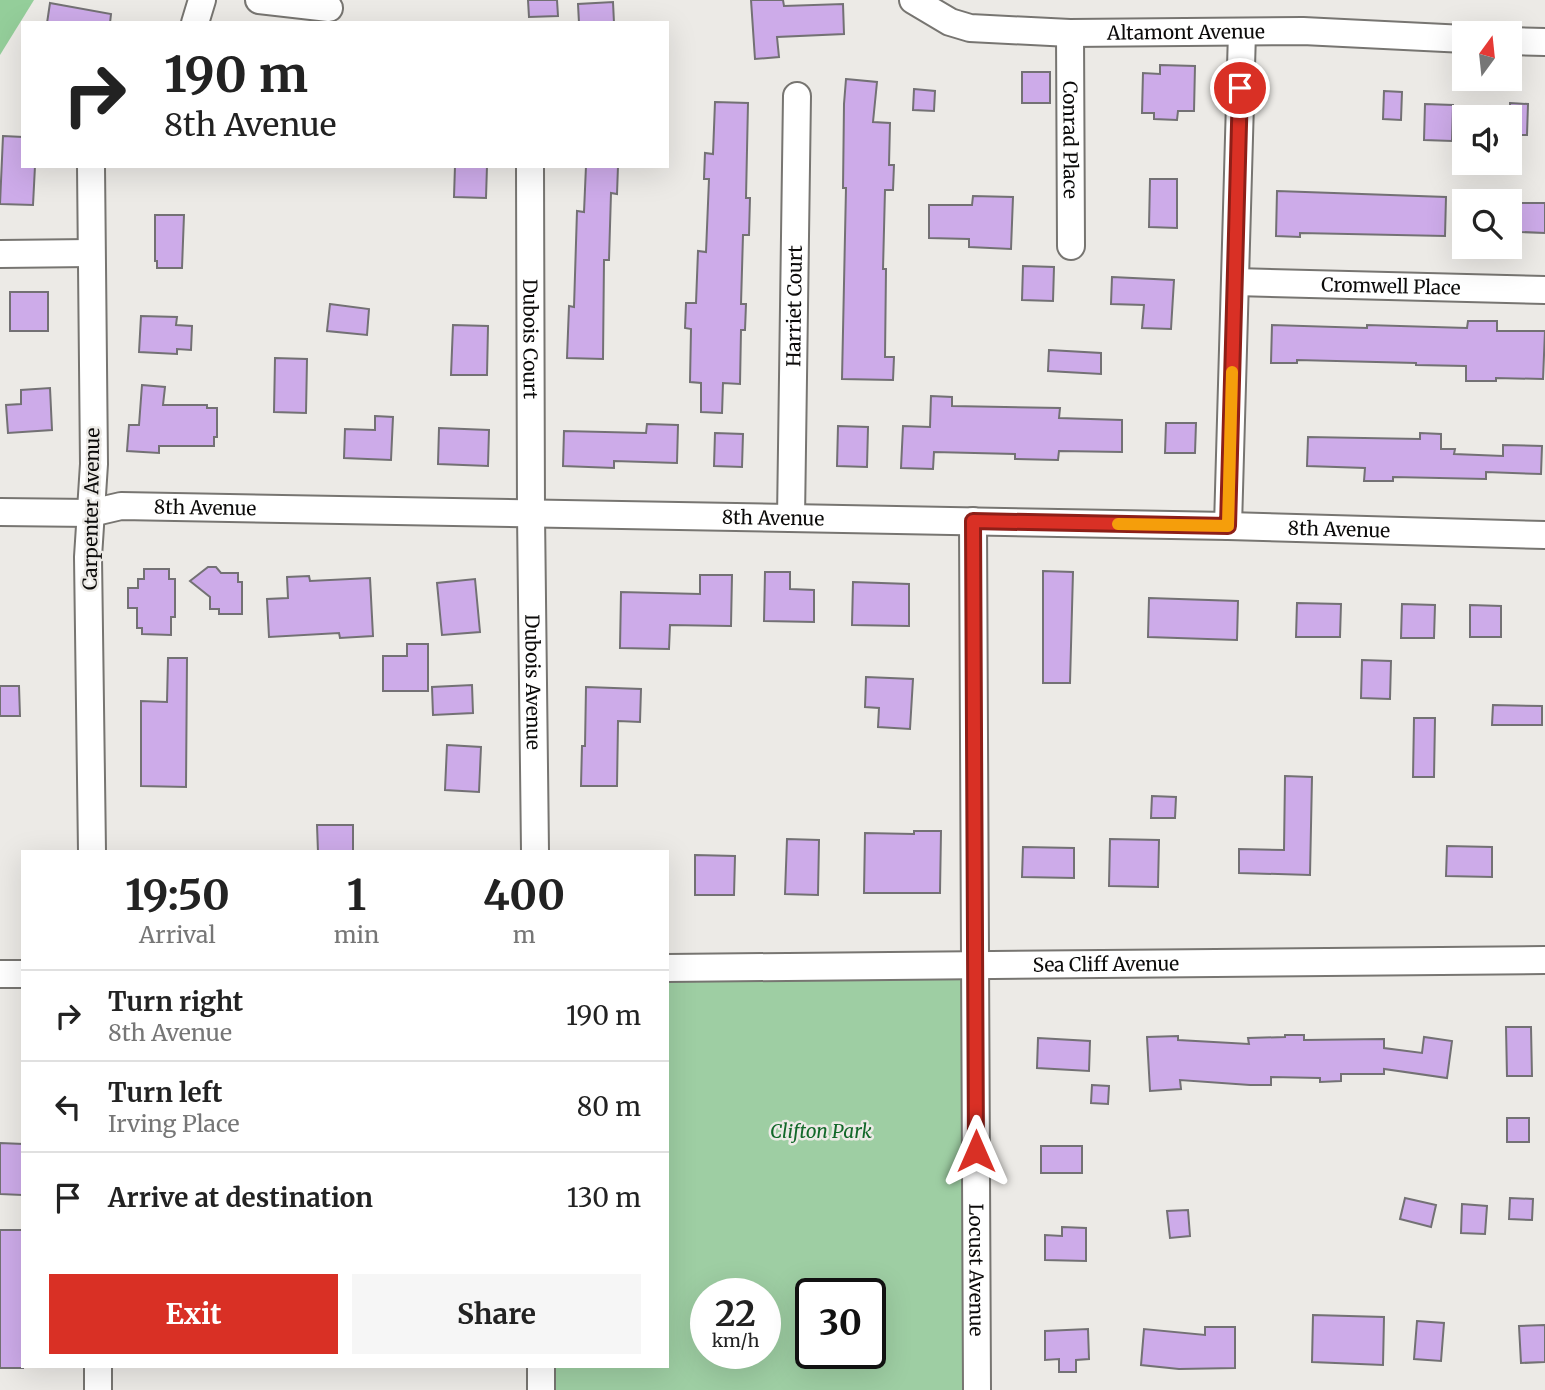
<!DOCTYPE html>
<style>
body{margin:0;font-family:Merriweather,serif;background:#f6f6f6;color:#222;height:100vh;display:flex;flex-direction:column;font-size:26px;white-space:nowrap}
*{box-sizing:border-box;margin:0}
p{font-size:23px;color:#767676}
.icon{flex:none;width:38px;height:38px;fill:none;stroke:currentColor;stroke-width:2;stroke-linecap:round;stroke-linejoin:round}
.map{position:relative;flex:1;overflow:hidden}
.side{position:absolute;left:21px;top:850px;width:648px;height:518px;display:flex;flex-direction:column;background:#fff;border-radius:0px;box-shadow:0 7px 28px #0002}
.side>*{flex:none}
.hud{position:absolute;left:21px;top:21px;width:648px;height:147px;border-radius:0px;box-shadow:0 7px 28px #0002;background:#fff;color:#222;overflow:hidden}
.needle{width:46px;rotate:15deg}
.controls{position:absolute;left:1452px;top:21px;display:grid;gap:14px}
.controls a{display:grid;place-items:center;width:70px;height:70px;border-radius:0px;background:#fff;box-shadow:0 7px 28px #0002;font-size:35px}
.speed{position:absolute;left:690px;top:1278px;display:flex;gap:14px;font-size:35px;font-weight:700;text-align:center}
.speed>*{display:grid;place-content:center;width:91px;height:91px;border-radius:50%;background:#fff;box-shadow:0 7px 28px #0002;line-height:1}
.speed small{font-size:18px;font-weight:400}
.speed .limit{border:4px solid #111;border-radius:10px;background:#fff;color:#111}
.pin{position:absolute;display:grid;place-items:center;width:60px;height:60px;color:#fff;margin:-30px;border:4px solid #fff;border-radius:50%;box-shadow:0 2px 7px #0007}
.me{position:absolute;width:77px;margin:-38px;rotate:0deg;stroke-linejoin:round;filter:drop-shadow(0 0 5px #0008)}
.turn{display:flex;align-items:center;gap:24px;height:147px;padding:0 28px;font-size:32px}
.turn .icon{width:91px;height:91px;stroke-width:2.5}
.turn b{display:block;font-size:49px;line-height:60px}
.eta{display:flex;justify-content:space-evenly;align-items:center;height:119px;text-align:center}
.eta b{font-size:42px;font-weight:700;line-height:49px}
.primary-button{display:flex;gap:14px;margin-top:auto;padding:14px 28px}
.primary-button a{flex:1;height:80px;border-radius:0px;background:#d93025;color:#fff;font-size:28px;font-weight:700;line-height:80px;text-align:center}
.primary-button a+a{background:#f6f6f6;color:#222}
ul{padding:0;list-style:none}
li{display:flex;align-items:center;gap:21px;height:91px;padding:0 28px;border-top:2px solid #e0e0e0}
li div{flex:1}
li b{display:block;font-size:26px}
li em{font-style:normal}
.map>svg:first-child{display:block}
</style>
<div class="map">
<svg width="1545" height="1390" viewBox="0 0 1545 1390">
<rect width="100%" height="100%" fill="#eceae6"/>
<path fill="#9ecea3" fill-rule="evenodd" d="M975,965L977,1390H541V1367H667V968ZM705,1293H765V1353H705ZM810,1293H870V1353H810Z"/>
<polygon fill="#94ce9a" points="0,0 34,0 0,55"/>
<g fill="#cdabe9" stroke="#737174" stroke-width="2">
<polygon points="528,0 557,0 558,16 529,17"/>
<polygon points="751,0 783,0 784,6 843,4 844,34 777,37 779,57 755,59"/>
<polygon points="613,2 614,23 579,23 578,4"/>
<polygon points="50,3 111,14 110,23 47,23"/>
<polygon points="1160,65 1195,66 1194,111 1178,111 1177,120 1154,119 1154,113 1142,113 1143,73 1160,74"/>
<rect x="1022" y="72" width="28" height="31"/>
<polygon points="846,79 877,82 873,122 890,123 889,165 894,165 893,190 885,190 883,269 886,269 885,357 894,357 893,380 842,379 846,188 843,188 844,104"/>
<polygon points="914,89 935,91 934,111 913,110"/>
<polygon points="1384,91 1402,92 1401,120 1383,119"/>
<polygon points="715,102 748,103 746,198 750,198 749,235 743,235 741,304 746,304 745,330 741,330 740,384 723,383 722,413 701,412 701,383 690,382 691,329 685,328 686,303 696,303 698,251 706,252 709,179 704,179 705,153 713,154"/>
<polygon points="1510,103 1528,104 1527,135 1510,135"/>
<polygon points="1425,104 1453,105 1452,141 1424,140"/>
<polygon points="3,136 23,137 23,166 35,166 33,205 0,204"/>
<polygon points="455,166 487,166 486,198 454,197"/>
<polygon points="586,166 618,166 617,194 611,193 609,260 604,260 603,359 567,358 569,306 574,307 577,211 584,212"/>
<polygon points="1150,179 1177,179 1177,228 1149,227"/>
<polygon points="1277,191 1446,197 1445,236 1300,233 1300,237 1276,236"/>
<polygon points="973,196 1013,197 1011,249 969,247 969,239 929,238 929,205 972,205"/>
<polygon points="1521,203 1545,203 1545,233 1521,232"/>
<polygon points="155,215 184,215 182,268 157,268 157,261 155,261"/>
<polygon points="1023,266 1054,267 1053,301 1022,300"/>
<polygon points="1112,277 1174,280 1171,329 1142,328 1144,305 1111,304"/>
<rect x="10" y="292" width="38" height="39"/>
<polygon points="330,304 369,309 367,335 327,331"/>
<polygon points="141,316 177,317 176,325 192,326 191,350 177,349 177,354 139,352"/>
<polygon points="1468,321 1497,321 1497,331 1545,331 1543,379 1496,378 1496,381 1466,381 1466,366 1416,365 1416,363 1297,360 1297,363 1271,363 1272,325 1367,328 1367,325 1467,328"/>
<polygon points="453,325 488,326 487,375 451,375"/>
<polygon points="1049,350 1101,353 1101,374 1048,371"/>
<polygon points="275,358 307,359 306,413 274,412"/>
<polygon points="142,385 165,387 163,405 207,405 207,408 217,408 217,437 214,437 214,446 159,446 159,453 127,451 129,425 139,425"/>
<polygon points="50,388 52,430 8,433 6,405 21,404 21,390"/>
<polygon points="931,396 952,397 952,406 1060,408 1059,418 1122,420 1122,452 1059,451 1058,460 1015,459 1015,454 934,452 933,469 901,468 903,426 930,427"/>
<polygon points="375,416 393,417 391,460 344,458 345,429 375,430"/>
<polygon points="1166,423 1196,423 1195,453 1165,453"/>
<polygon points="647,424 678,425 677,463 614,461 614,468 563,466 564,431 646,433"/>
<polygon points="838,426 868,427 867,467 837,466"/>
<polygon points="439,428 489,430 488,466 438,464"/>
<polygon points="715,433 743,434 742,467 714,466"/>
<polygon points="1420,433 1441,434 1441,449 1455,449 1454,454 1503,456 1503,445 1542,446 1541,474 1486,472 1486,479 1393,477 1393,481 1364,481 1365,468 1307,466 1308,437 1420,439"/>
<polygon points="208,567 216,567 221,573 238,573 238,582 242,582 242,614 219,614 219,609 210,609 210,597 190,581"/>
<polygon points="144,569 169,569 169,579 175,579 175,617 171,617 171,635 142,634 142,628 137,628 137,608 128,608 128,588 138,588 138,579 144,579"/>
<polygon points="1043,571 1073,572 1070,683 1043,683"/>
<polygon points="765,572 790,572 790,589 814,590 814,622 764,621"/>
<polygon points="700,575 732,575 731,626 670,625 669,649 620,648 621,592 700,594"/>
<polygon points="309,576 310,581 370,578 373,636 340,638 339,633 269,637 267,599 288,598 287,577"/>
<polygon points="475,579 480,632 442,635 437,583"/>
<polygon points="853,582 909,584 909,626 852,625"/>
<polygon points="1149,598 1238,601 1237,640 1148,637"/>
<polygon points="1297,603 1341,604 1340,637 1296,637"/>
<polygon points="1402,604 1435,605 1434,638 1401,638"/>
<polygon points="1470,605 1501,606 1501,637 1470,637"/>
<polygon points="407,644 428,644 428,691 383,691 383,656 407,656"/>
<polygon points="168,658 187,658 186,787 141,786 141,701 167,702"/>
<polygon points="1362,660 1391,661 1390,699 1361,698"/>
<polygon points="866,677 913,679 910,729 878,727 879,708 865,707"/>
<polygon points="472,685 473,713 433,715 432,687"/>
<polygon points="0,686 19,686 20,716 0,716"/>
<polygon points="586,687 641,689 640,722 618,721 617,786 581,786 582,746 585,746"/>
<polygon points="1493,705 1542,706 1542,725 1492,725"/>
<polygon points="1414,718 1435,718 1434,777 1413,777"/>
<polygon points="447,745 481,747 479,792 445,790"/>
<polygon points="1285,776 1312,777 1310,875 1239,873 1239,849 1284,850"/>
<polygon points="1152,796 1176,797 1175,818 1151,818"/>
<polygon points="317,825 353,825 353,852 318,852"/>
<polygon points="914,831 941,831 940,893 864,893 865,833 914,834"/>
<polygon points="787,839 819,840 818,895 785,894"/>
<polygon points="1110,839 1159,840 1158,887 1109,886"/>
<polygon points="1447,846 1492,847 1492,877 1446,876"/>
<polygon points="1023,847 1074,848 1074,878 1022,877"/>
<polygon points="695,855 735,856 734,895 695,895"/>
<polygon points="1506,1027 1531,1027 1532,1076 1507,1076"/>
<polygon points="1285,1035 1304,1035 1304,1040 1384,1039 1384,1048 1422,1053 1424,1037 1452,1041 1447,1078 1384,1069 1384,1074 1341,1074 1341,1081 1320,1082 1320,1078 1271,1077 1271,1085 1250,1085 1180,1080 1181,1089 1150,1091 1147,1037 1178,1036 1178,1040 1249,1044 1248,1038 1285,1037"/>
<polygon points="1038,1038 1090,1041 1089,1071 1037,1068"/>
<polygon points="1092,1085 1109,1086 1108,1104 1091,1103"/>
<rect x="1507" y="1118" width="22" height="24"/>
<polygon points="0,1143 23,1144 22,1195 0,1194"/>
<rect x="1041" y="1146" width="41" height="27"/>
<polygon points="1405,1198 1436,1205 1431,1227 1400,1219"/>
<polygon points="1510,1198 1533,1199 1532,1220 1509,1219"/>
<polygon points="1462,1204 1487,1206 1485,1234 1461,1233"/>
<polygon points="1188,1210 1190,1236 1170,1238 1167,1211"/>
<polygon points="1062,1227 1086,1228 1086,1261 1045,1260 1045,1235 1062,1236"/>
<rect x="0" y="1230" width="23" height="138"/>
<polygon points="1313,1315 1384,1317 1383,1365 1312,1362"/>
<polygon points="1417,1321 1444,1323 1441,1361 1414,1359"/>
<polygon points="1545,1325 1545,1362 1521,1363 1519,1326"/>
<polygon points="1205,1327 1235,1327 1235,1368 1179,1369 1141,1365 1144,1329 1205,1335"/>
<polygon points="1088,1329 1089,1359 1076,1360 1076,1372 1059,1372 1059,1359 1045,1360 1045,1331"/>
</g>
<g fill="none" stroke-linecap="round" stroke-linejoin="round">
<defs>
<g id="minor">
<polyline points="259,0 329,8"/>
<path id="s1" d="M913,0L950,22L970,28L1070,33L1303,31L1465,39"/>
<polyline points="195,23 202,0"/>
<path id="s2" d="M1070,33L1071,246"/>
<polyline points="1510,41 1545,42"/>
<polyline points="91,166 94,464 88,557 92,852"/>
<path id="s3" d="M530,166L531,514L535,852"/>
<polyline points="0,254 91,253"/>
<path id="s4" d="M1235,282L1545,290"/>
<path id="s5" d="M0,512L91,513L121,506L1228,526L1545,535"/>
<path id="s6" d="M791,518L797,96"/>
<path id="s7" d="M973,521L977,1390"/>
<polyline points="1228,526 1242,32"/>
<path id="s8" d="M667,968L1545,960"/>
<polyline points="0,974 23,974"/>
<polyline points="98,1367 98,1390"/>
<polyline points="541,1367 541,1390"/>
</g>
</defs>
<use href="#minor" stroke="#777571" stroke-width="30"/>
<use href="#minor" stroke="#fff" stroke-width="26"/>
</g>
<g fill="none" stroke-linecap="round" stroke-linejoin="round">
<defs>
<polyline id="route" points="976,1151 973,521 1228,526 1240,88"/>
</defs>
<use href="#route" stroke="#8d1f18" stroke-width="18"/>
<use href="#route" stroke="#d93025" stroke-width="12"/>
<polyline stroke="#f59e0b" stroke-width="12" points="1118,524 1228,526 1232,372"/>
</g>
<g text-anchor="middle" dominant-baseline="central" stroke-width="5" stroke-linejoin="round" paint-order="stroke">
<g font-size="19" fill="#0c0b0a" stroke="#eceae6">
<text stroke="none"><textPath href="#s1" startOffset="280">Altamont Avenue</textPath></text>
<text stroke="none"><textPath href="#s2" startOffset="107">Conrad Place</textPath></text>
<text stroke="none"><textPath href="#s4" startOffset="156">Cromwell Place</textPath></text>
<text stroke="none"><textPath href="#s6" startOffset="212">Harriet Court</textPath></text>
<text stroke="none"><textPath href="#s3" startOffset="173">Dubois Court</textPath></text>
<text stroke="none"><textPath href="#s5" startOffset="206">8th Avenue</textPath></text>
<text transform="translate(91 509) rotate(-89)">Carpenter Avenue</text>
<text stroke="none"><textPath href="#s5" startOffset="774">8th Avenue</textPath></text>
<text stroke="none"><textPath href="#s5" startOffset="1340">8th Avenue</textPath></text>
<text stroke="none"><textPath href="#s3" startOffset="516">Dubois Avenue</textPath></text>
<text stroke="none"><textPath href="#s8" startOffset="439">Sea Cliff Avenue</textPath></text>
<text stroke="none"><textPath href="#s7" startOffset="749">Locust Avenue</textPath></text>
</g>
<g font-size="19" font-style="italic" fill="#126829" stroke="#eceae6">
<text x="821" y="1131">Clifton Park</text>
</g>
</g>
</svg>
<div class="controls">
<a><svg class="needle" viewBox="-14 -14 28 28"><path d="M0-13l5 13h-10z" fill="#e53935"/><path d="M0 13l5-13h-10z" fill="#767676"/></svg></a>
<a><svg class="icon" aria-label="sound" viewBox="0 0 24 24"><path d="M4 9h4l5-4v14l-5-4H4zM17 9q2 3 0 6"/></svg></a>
<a><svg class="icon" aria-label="search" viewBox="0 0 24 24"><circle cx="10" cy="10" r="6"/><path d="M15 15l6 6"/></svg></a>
</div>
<div class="speed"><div>22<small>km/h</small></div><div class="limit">30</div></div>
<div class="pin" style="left:1240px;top:88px;background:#d93025"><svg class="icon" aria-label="arrive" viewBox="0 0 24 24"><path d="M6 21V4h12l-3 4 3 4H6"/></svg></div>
<svg class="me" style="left:976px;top:1151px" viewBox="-20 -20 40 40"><path d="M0-17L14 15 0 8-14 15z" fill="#d93025" stroke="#fff" stroke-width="4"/></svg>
<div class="hud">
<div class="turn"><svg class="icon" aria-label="right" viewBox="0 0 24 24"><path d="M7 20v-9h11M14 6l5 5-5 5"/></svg><div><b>190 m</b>8th Avenue</div></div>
</div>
<section class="side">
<div class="eta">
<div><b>19:50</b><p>Arrival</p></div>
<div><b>1</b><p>min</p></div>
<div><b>400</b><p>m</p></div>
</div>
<ul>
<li><svg class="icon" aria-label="right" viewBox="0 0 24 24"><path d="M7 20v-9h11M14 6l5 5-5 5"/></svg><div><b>Turn right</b><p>8th Avenue</p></div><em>190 m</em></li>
<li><svg class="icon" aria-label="left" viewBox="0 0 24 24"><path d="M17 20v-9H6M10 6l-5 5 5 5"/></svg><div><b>Turn left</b><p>Irving Place</p></div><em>80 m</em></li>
<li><svg class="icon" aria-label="arrive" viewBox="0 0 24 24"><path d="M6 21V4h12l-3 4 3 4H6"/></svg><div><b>Arrive at destination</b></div><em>130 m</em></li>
</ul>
<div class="primary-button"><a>Exit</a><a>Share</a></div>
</section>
</div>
